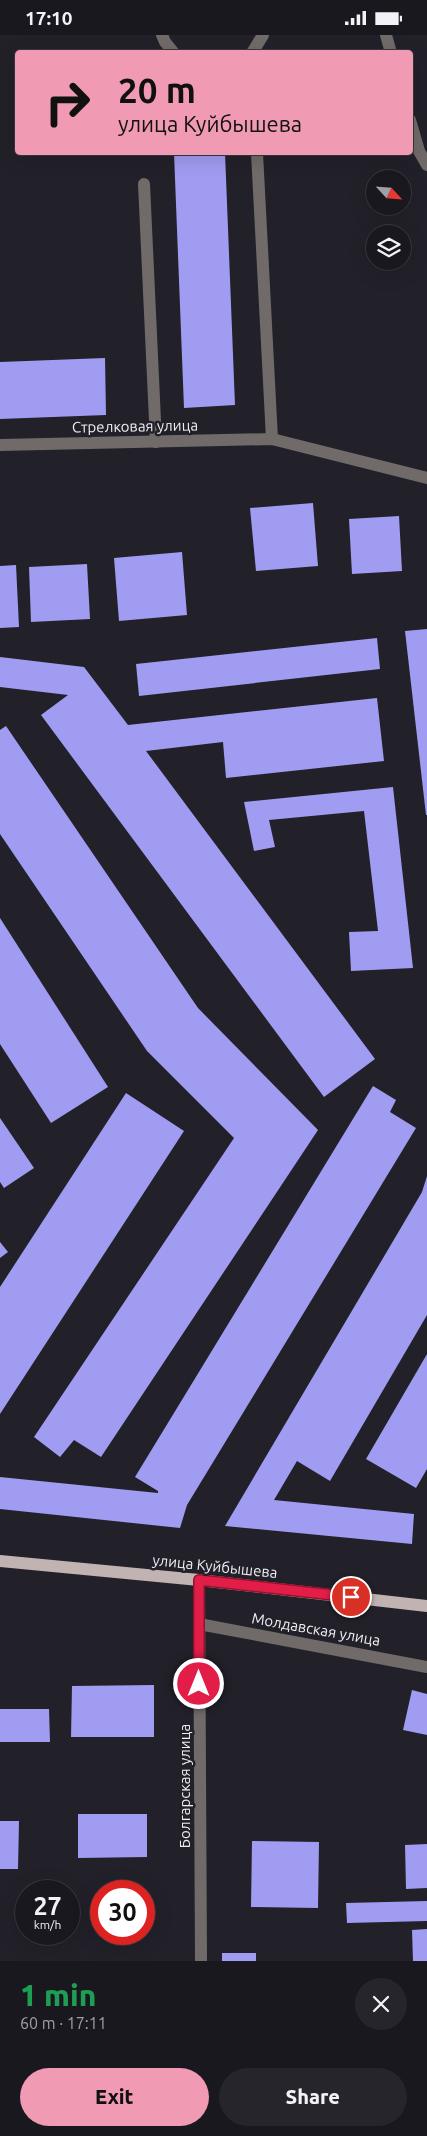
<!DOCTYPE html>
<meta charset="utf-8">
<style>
body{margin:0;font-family:Ubuntu,sans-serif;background:#27252c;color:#f1f3f6;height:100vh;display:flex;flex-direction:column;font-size:19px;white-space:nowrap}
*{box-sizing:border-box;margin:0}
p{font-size:16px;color:#9fa0a4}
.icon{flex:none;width:28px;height:28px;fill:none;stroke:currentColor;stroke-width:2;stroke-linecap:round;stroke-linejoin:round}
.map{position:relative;height:1926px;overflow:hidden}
.details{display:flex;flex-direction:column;background:#1a181f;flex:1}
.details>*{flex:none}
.top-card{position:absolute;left:15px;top:15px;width:398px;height:105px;border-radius:5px;box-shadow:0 5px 20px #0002,0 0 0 1px #38373d;background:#f19ab4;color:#111;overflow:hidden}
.needle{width:32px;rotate:116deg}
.buttons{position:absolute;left:366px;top:135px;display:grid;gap:10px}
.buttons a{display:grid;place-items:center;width:45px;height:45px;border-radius:50%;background:#1a181f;box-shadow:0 5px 20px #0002,0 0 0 1px #38373d;font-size:25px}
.speed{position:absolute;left:15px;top:1845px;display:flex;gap:10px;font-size:25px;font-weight:700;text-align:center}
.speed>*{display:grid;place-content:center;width:65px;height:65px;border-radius:50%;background:#1a181f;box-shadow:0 5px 20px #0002,0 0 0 1px #38373d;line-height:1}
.speed small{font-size:12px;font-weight:400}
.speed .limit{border:8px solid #d22;background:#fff;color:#111}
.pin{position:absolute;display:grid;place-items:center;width:42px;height:42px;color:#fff;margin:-21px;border:2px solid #fff;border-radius:50%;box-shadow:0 1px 5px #0007}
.me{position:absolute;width:55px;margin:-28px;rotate:0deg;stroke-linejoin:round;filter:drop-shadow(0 0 4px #0008)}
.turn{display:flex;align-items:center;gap:18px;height:105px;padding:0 20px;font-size:22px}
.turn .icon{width:65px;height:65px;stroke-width:2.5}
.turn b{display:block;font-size:35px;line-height:42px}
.round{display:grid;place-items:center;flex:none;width:52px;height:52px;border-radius:26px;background:#27252c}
.overview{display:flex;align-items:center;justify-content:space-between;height:85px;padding:0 20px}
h1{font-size:30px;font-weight:800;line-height:38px;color:#1e9e55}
.cta{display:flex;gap:10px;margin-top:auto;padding:10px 20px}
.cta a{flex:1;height:58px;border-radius:30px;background:#f19ab4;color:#111;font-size:20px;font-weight:800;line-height:58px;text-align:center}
.cta a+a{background:#27252c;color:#f1f3f6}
.status{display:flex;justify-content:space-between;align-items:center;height:35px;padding:0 25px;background:#1a181f;direction:ltr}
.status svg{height:14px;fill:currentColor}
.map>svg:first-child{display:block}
</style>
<div class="status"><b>17:10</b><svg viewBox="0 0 49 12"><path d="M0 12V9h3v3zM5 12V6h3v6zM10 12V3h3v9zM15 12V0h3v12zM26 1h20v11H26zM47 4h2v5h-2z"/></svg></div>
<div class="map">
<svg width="427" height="1926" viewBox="0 0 427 1926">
<rect width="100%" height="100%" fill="#222029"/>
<g fill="#a09cf1">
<polygon points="174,118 225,118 235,370 184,373"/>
<polygon points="105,323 106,380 0,384 0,327"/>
<polygon points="313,468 318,531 256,536 250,473"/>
<polygon points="399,481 402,536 352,539 349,484"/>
<polygon points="182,517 187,580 119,586 114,523"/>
<polygon points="87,529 90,584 31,587 29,532"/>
<polygon points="16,530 19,592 0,593 0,531"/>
<polygon points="427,594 427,780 426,780 405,596"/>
<polygon points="377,603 380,634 139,661 136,629"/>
<polygon points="0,622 84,632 128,690 377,663 384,726 226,743 223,707 146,716 375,1024 324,1062 41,680 68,660 0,652"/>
<polygon points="6,691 198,973 318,1095 101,1422 74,1405 60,1422 34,1402 234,1103 147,1016 0,799 0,695"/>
<polygon points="393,752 413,933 351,936 349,897 378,896 364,776 269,785 275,812 254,816 244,767"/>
<polygon points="0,883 108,1052 51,1088 0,1009"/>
<polygon points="373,1051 396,1065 390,1077 416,1093 187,1470 180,1493 0,1474 0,1442 158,1458 158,1456 135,1442"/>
<polygon points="126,1058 184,1096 0,1379 0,1252"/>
<polygon points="0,1083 34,1133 4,1153 0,1147"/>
<polygon points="427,1141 427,1280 330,1446 297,1426 274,1465 414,1479 412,1509 225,1491 422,1157"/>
<polygon points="0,1207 8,1217 0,1223"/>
<polygon points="427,1319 427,1434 416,1453 366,1424"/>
<polygon points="154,1650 154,1702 71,1702 72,1651"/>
<polygon points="412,1655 427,1659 427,1700 403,1695"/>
<polygon points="0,1674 49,1674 50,1707 0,1707"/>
<polygon points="78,1779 147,1779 147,1822 78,1823"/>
<polygon points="0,1786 19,1786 18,1834 0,1834"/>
<polygon points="252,1806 319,1807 318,1873 251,1872"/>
<polygon points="427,1809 427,1853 406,1854 405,1810"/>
<polygon points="427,1866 427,1886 347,1888 346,1868"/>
<polygon points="427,1894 427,1926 413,1926 412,1895"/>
<rect x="222" y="1918" width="34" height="8"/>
</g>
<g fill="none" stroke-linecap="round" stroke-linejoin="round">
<g stroke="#706a69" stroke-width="12">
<polyline points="162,0 165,7 174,18"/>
<polyline points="386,0 391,18"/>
<polyline points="252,18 263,0"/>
<polyline points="410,85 419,116 427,130"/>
<polyline points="257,118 272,404"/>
<polyline points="144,149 156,407"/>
<polyline points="0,410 272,404 427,443"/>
<polyline points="199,1545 201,1926"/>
<polyline points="199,1589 427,1632"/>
</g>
<polyline stroke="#c0b3b1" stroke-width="12" points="0,1526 199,1545 427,1571"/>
</g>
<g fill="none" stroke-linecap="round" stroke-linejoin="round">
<defs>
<polyline id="route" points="199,1649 199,1545 351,1562"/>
</defs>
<use href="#route" stroke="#92132f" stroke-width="12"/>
<use href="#route" stroke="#e11d48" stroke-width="9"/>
</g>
<g text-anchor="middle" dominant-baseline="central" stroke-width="5" stroke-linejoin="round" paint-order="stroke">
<g font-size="15" fill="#efeef4" stroke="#222029">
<text transform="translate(135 391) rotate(-1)">Стрелковая улица</text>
<text transform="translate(215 1531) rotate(6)">улица Куйбышева</text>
<text transform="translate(316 1594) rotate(10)">Молдавская улица</text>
<text transform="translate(184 1751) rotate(-90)">Болгарская улица</text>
</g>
</g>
</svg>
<div class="buttons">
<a><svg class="needle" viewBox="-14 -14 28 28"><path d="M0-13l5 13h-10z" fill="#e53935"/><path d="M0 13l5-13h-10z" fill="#9fa0a4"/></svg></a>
<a><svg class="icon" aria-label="layers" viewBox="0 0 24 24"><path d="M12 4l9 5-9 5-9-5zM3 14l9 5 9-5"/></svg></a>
</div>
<div class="speed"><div>27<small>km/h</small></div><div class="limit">30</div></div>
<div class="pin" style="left:351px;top:1562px;background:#d93025"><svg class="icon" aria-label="arrive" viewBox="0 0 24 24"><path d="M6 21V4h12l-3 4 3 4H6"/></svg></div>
<svg class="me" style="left:199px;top:1649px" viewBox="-20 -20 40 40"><circle r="17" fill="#e11d48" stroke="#fff" stroke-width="3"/><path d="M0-11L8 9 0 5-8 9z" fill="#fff"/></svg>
<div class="top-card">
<div class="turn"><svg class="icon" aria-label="right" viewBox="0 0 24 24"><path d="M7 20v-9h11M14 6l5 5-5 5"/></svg><div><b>20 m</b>улица Куйбышева</div></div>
</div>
</div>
<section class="details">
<div class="overview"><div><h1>1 min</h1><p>60 m · 17:11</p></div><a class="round"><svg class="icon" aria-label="close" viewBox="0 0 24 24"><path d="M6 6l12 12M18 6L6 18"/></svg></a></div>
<div class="cta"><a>Exit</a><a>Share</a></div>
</section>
